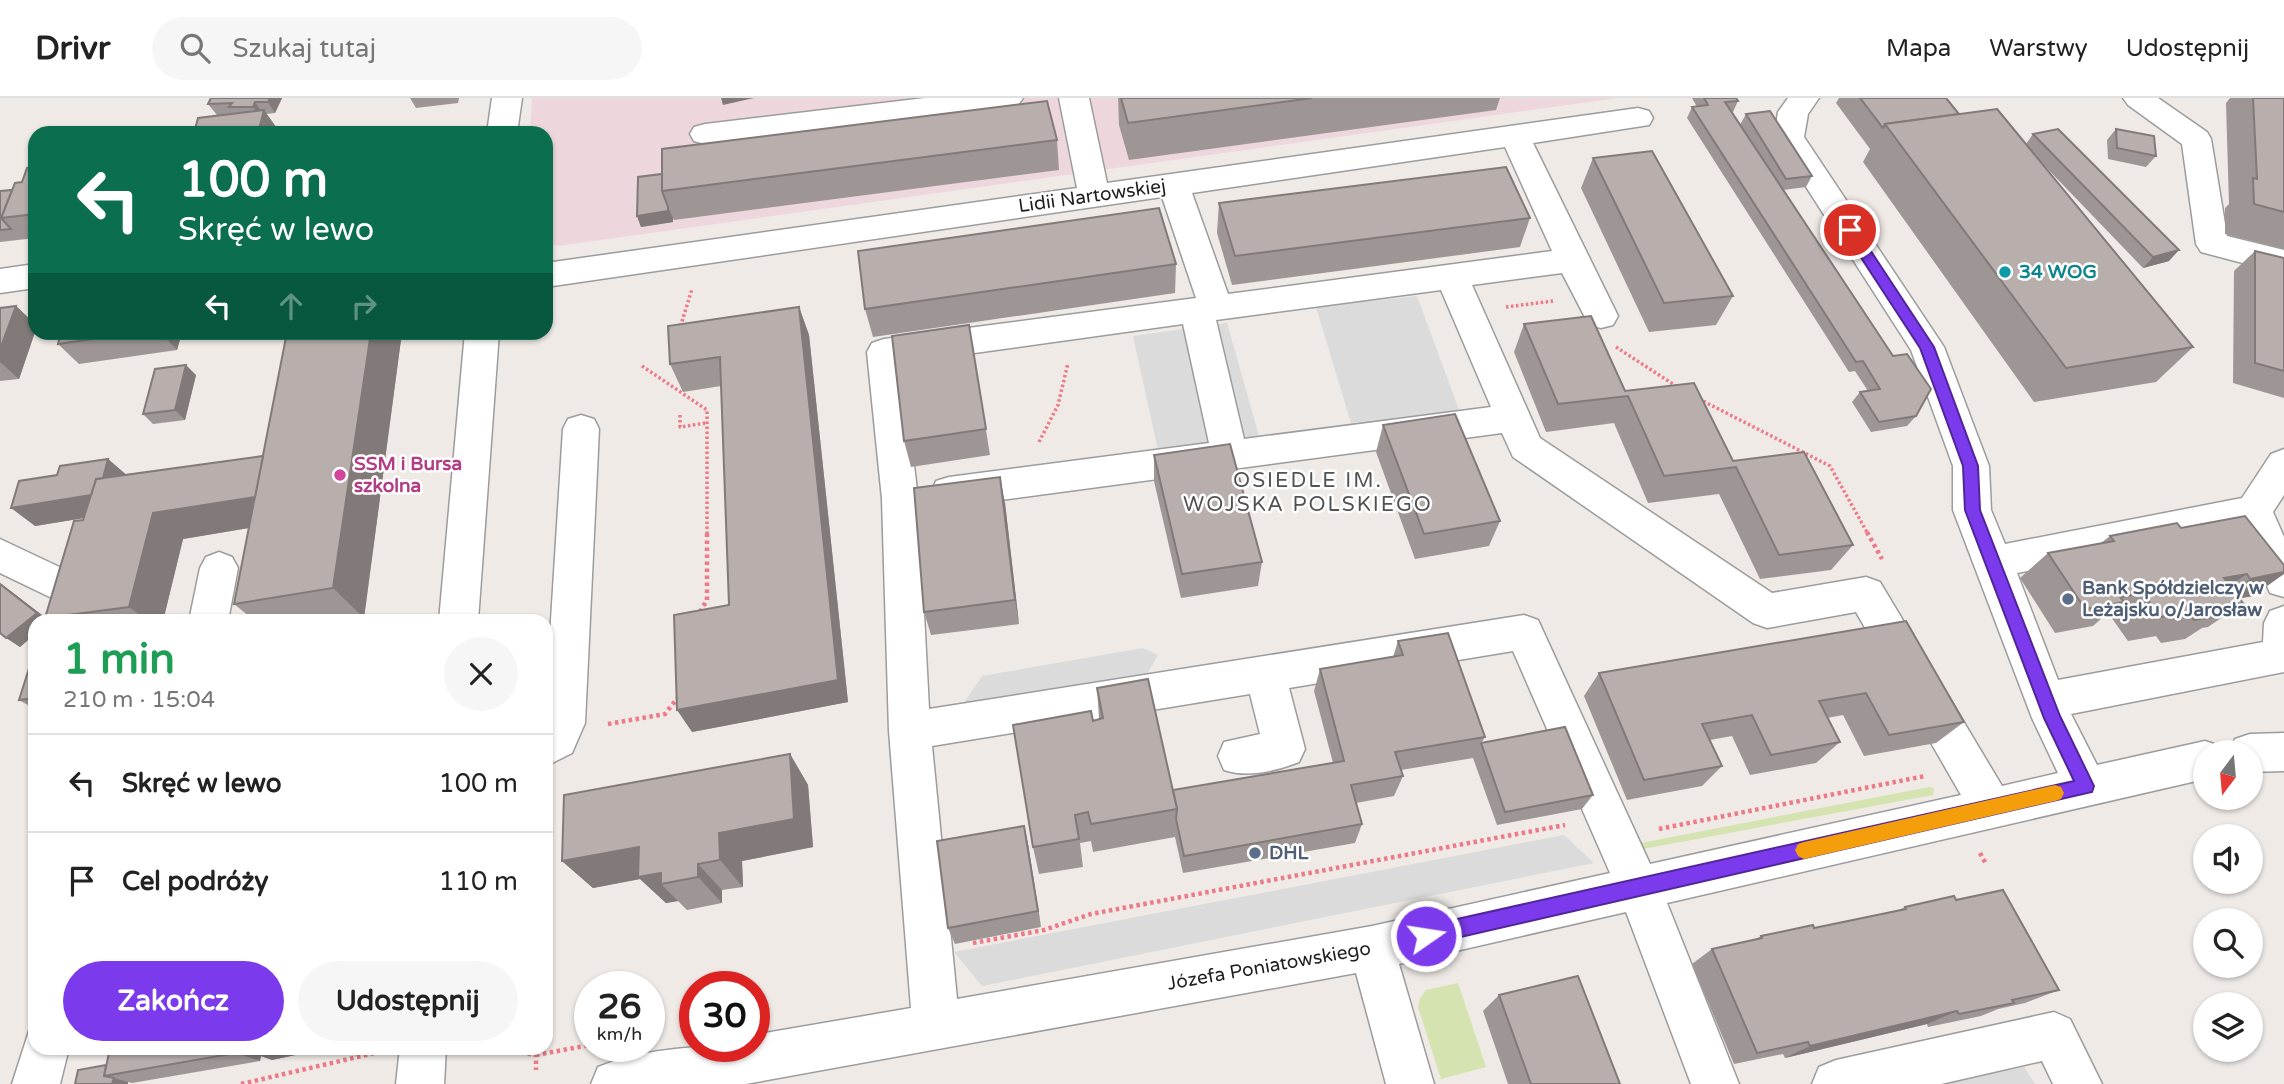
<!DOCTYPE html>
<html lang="pl">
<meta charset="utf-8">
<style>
body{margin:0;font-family:"Varela Round",sans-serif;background:#f6f6f6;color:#222;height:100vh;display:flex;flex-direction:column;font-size:26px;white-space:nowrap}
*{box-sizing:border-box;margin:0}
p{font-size:23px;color:#767676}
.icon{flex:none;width:38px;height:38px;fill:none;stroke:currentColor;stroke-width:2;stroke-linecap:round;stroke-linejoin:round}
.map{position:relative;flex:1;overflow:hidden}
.side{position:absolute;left:28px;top:516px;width:525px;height:441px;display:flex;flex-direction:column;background:#fff;border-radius:21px;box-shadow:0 2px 5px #0004}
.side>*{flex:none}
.top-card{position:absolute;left:28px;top:28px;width:525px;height:214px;border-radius:21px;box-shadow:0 2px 5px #0004;background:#0b6e4f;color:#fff;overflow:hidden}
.needle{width:46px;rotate:196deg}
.tools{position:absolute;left:2193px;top:642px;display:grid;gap:14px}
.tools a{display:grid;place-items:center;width:70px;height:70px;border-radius:50%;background:#fff;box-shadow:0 2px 5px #0004;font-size:35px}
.speed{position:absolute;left:574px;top:873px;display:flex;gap:14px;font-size:35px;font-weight:700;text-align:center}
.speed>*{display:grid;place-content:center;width:91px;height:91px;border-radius:50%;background:#fff;box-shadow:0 2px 5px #0004;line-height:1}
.speed small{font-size:18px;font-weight:400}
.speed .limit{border:10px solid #d22;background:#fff;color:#111}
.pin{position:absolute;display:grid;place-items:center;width:60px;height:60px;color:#fff;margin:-30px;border:4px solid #fff;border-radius:50%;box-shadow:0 2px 7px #0007}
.me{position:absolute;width:77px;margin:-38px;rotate:77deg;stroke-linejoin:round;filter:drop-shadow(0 0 5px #0008)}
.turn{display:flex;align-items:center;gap:24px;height:147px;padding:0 35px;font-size:32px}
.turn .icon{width:91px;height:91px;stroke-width:2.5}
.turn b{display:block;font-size:49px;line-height:60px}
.lanes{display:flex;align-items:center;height:66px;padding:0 35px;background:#0003;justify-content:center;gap:35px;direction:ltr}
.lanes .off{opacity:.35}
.round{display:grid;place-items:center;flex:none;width:74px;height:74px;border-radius:37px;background:#f6f6f6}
.overview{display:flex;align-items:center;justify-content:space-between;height:119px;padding:0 35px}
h1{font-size:42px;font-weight:800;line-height:52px;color:#1e9e55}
.action{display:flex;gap:14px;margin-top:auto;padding:14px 35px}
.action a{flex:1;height:80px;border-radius:42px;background:#7c3aed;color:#fff;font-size:28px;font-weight:800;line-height:80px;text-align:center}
.action a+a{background:#f6f6f6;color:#222}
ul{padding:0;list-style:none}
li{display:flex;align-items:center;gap:21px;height:98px;padding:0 35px;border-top:2px solid #e0e0e0}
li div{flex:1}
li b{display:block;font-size:26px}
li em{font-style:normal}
header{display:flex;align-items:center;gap:42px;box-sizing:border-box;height:98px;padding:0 35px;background:#fff;border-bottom:2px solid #e0e0e0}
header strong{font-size:33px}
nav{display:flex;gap:38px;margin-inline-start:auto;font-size:24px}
.search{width:490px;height:63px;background:#f6f6f6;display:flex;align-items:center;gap:18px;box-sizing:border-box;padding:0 24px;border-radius:38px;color:#767676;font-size:26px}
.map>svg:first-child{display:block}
</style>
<header>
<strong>Drivr</strong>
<div class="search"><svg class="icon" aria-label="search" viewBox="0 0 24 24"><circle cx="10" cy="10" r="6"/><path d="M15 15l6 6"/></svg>Szukaj tutaj</div>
<nav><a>Mapa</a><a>Warstwy</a><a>Udostępnij</a></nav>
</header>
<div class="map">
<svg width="2284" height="986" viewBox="0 0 2284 986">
<rect width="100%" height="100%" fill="#efeae6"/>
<polygon fill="#eed7dc" points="532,0 1618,0 558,148 546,143 546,35 530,35"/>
<g fill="#d5e3b1">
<polygon points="1929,689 1934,690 1933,697 1643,751 1641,745"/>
<polygon points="1458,885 1486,969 1441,981 1418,909 1420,900 1426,892"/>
</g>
<g fill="#dbdbdb">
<polygon points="1417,198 1459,312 1351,325 1316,209"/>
<polygon points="1227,225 1259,338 1158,352 1133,238"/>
<polygon points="1143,550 1158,557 1143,583 957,615 982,578"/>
<polygon points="1564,737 1594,765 982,888 954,854"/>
<polygon points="2024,969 2035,986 1939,986"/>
</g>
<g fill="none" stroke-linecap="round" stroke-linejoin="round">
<defs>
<g id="minor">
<polygon points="492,0 522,0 517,35 487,35"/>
<polygon points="925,0 1023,0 1018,7 1008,10 705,46 694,43 690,36 694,29 705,26"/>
<path d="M1059,0H1089L1107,85L1638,10L1649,13L1653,20L1649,27L1533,45L1618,218L1613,227L1601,230L1589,227L1562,175L1472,187L1540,340L1772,495L1866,479L1880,484L2002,688L2058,675L2032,620L1953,412V368L1911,252L1774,39L1778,14L1788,0H1819L1808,16L1804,39L1944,249L1989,368L1991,412L2005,446L2242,400L2271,356L2284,351V397L2273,414L2284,439V499L2270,495L2243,431L2017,475L2058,582L2263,544L2264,525L2270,513L2284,508V574L2071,616L2097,667L2205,643L2220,648L2222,654H2205V681L1667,805L1739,986H1691L1626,814L1399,866L1434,986H1386L1356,875L746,986H591L598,969C647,949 702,948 754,948V937L911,910L889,633L882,401L867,254L872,245L884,241L1196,200L1162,99L546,189V165L1077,90ZM1505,49L1552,153L1228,196L1192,95ZM1441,192L1491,309L1244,341L1216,222ZM1183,226L1209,345L949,379L936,383L931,394L936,405L949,409L1502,335L1513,359L1753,525L1767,530L1856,514L1961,697L1650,766L1538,522L1524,517L929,611L918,401L902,265ZM1513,553L1610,775L1372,828L957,901L932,648L1250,596L1260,636L1224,644L1218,658L1224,672C1247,680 1276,673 1299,664L1305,651L1289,590Z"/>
<polygon points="2123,0 2158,0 2207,34 2211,41 2227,138 2284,152 2284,176 2201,154 2196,146 2182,46 2128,7"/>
<polygon points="35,166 35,190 0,195 0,171"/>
<polygon points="465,234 499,234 478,523 439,523"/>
<polygon points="581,317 594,321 599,331 585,625 572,655 546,668 546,602 563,331 568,321"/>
<polygon points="0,441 70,474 75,486 70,498 56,502 0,475"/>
<polygon points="219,454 232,459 238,470 228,523 189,523 200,470 206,459"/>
<polygon points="2284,635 2284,673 2250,674 2250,654 2230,654 2235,641 2250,636"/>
<polygon points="2054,914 2070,921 2102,986 2053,986 2042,963 1941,986 1812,986 1819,969 1836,962"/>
<polygon points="35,931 35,950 69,950 60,986 12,986 29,933"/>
<polygon points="400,950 446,950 444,986 396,986"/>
</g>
</defs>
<use href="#minor" stroke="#9c9c9c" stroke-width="3"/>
<g stroke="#ec7a88" stroke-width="3.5" stroke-dasharray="2.5 2.5" stroke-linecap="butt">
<polyline points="1506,209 1553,203"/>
<polyline points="679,233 692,191"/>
<polyline points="1616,249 1679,290"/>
<polyline points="642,268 707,312 707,436"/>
<polyline points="1699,301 1830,368 1868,436"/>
<polyline points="680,317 680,329 706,325"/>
<polyline points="1039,344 1058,307 1068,265"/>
</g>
<g stroke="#ec7a88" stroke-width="4.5" stroke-dasharray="3.5 3.5" stroke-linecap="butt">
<polyline points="1867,434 1882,461"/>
<polyline points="700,514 707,502 707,434"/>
<polyline points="608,626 665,616 680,597"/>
<polyline points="1659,731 1925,678"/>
<polyline points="1980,755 1986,766"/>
<polyline points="973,845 1044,832 1091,816 1565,727"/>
<polyline points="493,950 536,957 536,972"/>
<polyline points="536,957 590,947"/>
<polyline points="241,986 379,954"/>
</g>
<use href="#minor" fill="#fff" fill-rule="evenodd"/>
</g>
<g fill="#9e9694">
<polygon points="282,0 275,15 266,16 279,33 279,35 194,35 217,17 208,6"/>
<polygon points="410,0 459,0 458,5 416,10"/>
<polygon points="1118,0 1500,0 1496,12 1129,62 1119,27"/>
<polygon points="1692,0 1736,0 1738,3 1733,14 1731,14 1750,43 1740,27 1746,16 1812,78 1806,89 1783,92 1916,318 1907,328 1871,334 1852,304 1860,294 1868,293 1855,273 1849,274 1687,20 1692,9 1697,9"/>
<polygon points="1839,0 1946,0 1959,16 2026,46 2033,36 2169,163 2143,170 2038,61 2193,249 2156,284 2034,304 1863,64 1870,51 1836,5"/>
<polygon points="2230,0 2284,0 2284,151 2225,136 2225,110 2229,106 2226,5"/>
<polygon points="2116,31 2156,58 2146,69 2108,61 2107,42"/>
<polygon points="1057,42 1059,72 674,122 673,120 673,124 641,129 637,118 638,79"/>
<polygon points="1593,60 1733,198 1716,227 1649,234 1581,90"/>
<polygon points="35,69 35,140 0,144 0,93 12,92 22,84"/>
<polygon points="1219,105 1530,120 1520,149 1232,187 1217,135"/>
<polygon points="2255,153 2284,160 2284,300 2233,285 2234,173"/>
<polygon points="1176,166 1175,195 873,239 865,211"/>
<polygon points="16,208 35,226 35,234 19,281 0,283 0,210"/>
<polygon points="799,209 809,237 848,604 692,634 729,507 721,288 683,294 670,266"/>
<polygon points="1524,226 1733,363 1853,447 1831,472 1760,481 1719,396 1648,405 1614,325 1546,334 1514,254"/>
<polygon points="969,227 990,357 911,369 904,343"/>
<polygon points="61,234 182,234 177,252 79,266 58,246"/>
<polygon points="287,234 402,234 364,520 345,523 255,523 234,506 249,430 183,441 163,523 35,523 35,536 20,549 0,535 0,485 45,520 83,422 84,420 35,428 57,377 108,361 126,377 263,358"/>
<polygon points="196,277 185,322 153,326 143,316"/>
<polygon points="1383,327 1500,423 1489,448 1415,461 1376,354"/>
<polygon points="1154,357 1262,464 1258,488 1181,500 1154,383"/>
<polygon points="1005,405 1019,526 931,537 924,514"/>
<polygon points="2245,418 2253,498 2239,500 2243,505 2208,529 2202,530 2185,541 2161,545 2156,538 2128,543 2111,519 2102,520 2093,528 2055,535 2020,480 2048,455 2101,445 2110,438 2181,430"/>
<polygon points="1906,523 1964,624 1936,645 1864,658 1843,617 1827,620 1840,644 1816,665 1750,677 1732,638 1710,642 1722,668 1702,688 1627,702 1584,598 1599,575"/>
<polygon points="1398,543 1485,639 1481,645 1593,697 1582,711 1497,727 1473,660 1401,672 1403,678 1394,698 1356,705 1362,726 1355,745 1183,775 1175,739 1093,754 1091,743 1080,745 1083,769 1039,776 1033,749 1093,623 1099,621 1097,590 1173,692 1333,665 1314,593 1320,571 1393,559"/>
<polygon points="35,563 35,611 19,602"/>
<polygon points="790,656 808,687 813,749 742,763 743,789 722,792 722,805 687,812 678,803 666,805 640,781 593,790 562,763"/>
<polygon points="1024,728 1028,746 1041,829 955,846 948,830"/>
<polygon points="1956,802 2059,892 2025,905 1998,911 1981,918 1928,929 1927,926 1785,960 1783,956 1734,966 1692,866 1712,851 1755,842 1761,838 1814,830 1899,812 1905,809"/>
<polygon points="1499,897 1620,986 1508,986 1483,913"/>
<polygon points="110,950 328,950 272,962 261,958 260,963 132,985 128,984 128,986 75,986 106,967"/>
</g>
<g fill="#817a78">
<polygon points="270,0 282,0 275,15 268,4"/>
<polygon points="721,0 754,0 723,7"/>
<polygon points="255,4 263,16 264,12 279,33 279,35 258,35 261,20 253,9"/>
<polygon points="668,109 673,120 673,124 641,129 637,118"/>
<polygon points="2179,152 2169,163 2143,170 2153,159"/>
<polygon points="16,208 35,226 35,234 19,281 0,264 0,251"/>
<polygon points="799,209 809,237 848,604 692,634 677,612 838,582"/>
<polygon points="160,234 182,234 177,252"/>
<polygon points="371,234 402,234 364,520 333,490"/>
<polygon points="186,267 196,277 185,322 175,312"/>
<polygon points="108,361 129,379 121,414 35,428 11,410"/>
<polygon points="1000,379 1005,405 1019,526 1015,502"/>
<polygon points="258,398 284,424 183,441 163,523 148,523 129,509 153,415"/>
<polygon points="2284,474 2284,476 2253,498 2215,505 2250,481"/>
<polygon points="2247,476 2212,500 2224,480"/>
<polygon points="0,485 50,523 35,523 35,536 20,549 6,540"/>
<polygon points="131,517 140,523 129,523"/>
<polygon points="790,656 808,687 813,749 742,763 743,789 720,762 719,735"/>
<polygon points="1024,728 1028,746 1041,829 1038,813"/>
<polygon points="639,749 666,776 661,786 678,803 666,805 640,781 593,790 562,763"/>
<polygon points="698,766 722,792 722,805 698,779"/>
<polygon points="1957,913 1927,926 1785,960 1810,948"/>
<polygon points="237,950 328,950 272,962 261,958 260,963 236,955"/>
<polygon points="114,980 128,984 128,986 112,986"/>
</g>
<g fill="#b8afac" stroke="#817a78" stroke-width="2">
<polygon points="211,0 270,0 268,4 255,4 253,9 229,9 232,5 208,6"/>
<polygon points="1121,0 1312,0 1128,25"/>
<polygon points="1704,0 1736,0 1738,3 1725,4 1893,258 1907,256 1931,291 1916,318 1879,324 1860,294 1880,291 1863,263 1856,264 1692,9 1708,7"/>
<polygon points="1860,0 1946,0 1959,16 1885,26 1883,30"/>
<polygon points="2253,0 2284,0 2284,114 2254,106 2253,80 2257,81"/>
<polygon points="1047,3 1057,42 662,93 662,51"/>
<polygon points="1997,11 2193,249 2066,270 1885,26"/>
<polygon points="264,12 258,35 194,35 198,20"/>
<polygon points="1770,13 1812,78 1786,81 1746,16"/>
<polygon points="2058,31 2179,152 2153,159 2033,36"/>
<polygon points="2116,31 2154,38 2156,58 2117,50"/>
<polygon points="1652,53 1733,198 1664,205 1593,60"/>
<polygon points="35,69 35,116 1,120 15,85 22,84 27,70"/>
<polygon points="1506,69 1530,120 1235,158 1219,105"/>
<polygon points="662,76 662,93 668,109 668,113 637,118 638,79"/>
<polygon points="12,92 1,120 11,131 0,132 0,93"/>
<polygon points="1159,110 1176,166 865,211 858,153"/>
<polygon points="2255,153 2284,160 2284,273 2255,265"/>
<polygon points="16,208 0,251 0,210"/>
<polygon points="799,209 838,582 677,612 674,517 729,507 720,259 670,266 668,228"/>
<polygon points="1591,218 1625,293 1694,285 1733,363 1804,354 1853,447 1779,457 1736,369 1664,378 1628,298 1558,306 1524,226"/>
<polygon points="969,227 986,331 904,343 892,238"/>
<polygon points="61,234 142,234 58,246"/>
<polygon points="287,234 371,234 333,490 234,506"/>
<polygon points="186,267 175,312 143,316 155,271"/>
<polygon points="1455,316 1500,423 1424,436 1383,327"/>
<polygon points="1230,346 1262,464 1182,476 1154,357"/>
<polygon points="263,358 255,399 153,415 129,509 45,520 74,423 83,422 96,381"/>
<polygon points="108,361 103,380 96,381 91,397 11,410 19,383 57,377 60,368"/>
<polygon points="1000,379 1015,502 924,514 914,390"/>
<polygon points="2245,418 2284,467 2284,474 2250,481 2247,476 2224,480 2243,505 2214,511 2220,518 2194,522 2189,515 2160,519 2143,495 2120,499 2124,504 2085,511 2048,455 2114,443 2110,438 2177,425 2181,430"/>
<polygon points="0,486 37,515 6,540 0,535"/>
<polygon points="131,517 129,523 85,523"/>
<polygon points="1906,523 1964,624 1889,637 1866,595 1819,603 1840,644 1771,657 1752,617 1702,626 1722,668 1644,682 1599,575"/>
<polygon points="1448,535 1485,639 1395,654 1403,678 1351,687 1362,726 1184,758 1176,721 1177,711 1173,692 1344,663 1320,571 1403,557 1398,543"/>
<polygon points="35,563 35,600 19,602 31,564"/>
<polygon points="1148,581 1177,711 1091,726 1088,714 1075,717 1079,741 1033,749 1013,627 1091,613 1093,623 1103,620 1097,590"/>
<polygon points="1565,629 1593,697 1505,714 1481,645"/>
<polygon points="790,656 794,721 719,735 720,762 698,766 698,779 661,786 661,775 638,779 639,749 562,763 564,697"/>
<polygon points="1024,728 1038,813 948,830 937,743"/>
<polygon points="2003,792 2059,892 2012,902 2014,905 1959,916 1957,913 1810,948 1808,944 1757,955 1712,851 1762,840 1761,838 1813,827 1814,830 1906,811 1905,809 1954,798 1956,802"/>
<polygon points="1578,878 1620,986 1531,986 1499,897"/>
<polygon points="110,950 237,950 236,955 104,978"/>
<polygon points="249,950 264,950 248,954"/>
<polygon points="106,967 104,978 114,980 112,986 75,986 78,972"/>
</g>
<polygon fill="#7c3aed" stroke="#51269a" stroke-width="2" points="1850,128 1855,129 1934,249 1978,368 1980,412 2060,618 2094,688 2092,694 1426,847 1419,844 1416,838 1419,831 1426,828 2074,683 2044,620 1965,412 1963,368 1920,250 1843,132"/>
<polygon fill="#f59e0b" points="2055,687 2061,689 2064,695 2061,701 2055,703 1804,761 1798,758 1795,752 1798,746 1804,744"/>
<circle fill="#0f9aa8" stroke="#fff" stroke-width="2.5" cx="2005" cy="174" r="7"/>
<circle fill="#d1479c" stroke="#fff" stroke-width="2.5" cx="340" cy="377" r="7"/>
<g fill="#5c6f8a" stroke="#fff" stroke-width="2.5">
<circle cx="2068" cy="501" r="7"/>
<circle cx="1255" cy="755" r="7"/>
</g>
<g text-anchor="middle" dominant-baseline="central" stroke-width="5" stroke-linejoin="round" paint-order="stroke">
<g font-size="19" fill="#1f1f1f" stroke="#fff">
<text transform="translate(1092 98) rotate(-8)">Lidii Nartowskiej</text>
<text transform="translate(1269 868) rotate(-10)">Józefa Poniatowskiego</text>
</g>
<g font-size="19" font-weight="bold" fill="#0d838f" stroke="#fff" text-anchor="start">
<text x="2019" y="174">34 WOG</text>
</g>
<g font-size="19" font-weight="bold" fill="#b23c85" stroke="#fff" text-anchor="start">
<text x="354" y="366">SSM i Bursa<tspan x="354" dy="22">szkolna</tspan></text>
</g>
<g font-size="19" font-weight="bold" fill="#4e5e75" stroke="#fff" text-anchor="start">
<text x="2082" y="490">Bank Spółdzielczy w<tspan x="2082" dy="22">Leżajsku o/Jarosław</tspan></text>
<text x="1269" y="755">DHL</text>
</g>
<g font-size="21" letter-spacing="2" fill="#525252" stroke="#fff">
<text x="1308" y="382">OSIEDLE IM.<tspan x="1308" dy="24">WOJSKA POLSKIEGO</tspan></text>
</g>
</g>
</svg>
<div class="tools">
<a><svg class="needle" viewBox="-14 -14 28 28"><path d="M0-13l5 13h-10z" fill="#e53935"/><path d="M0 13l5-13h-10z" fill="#767676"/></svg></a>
<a><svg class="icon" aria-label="sound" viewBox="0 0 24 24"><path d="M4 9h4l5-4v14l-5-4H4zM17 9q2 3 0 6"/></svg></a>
<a><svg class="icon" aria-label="search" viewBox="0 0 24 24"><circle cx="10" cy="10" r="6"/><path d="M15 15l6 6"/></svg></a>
<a><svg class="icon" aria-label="layers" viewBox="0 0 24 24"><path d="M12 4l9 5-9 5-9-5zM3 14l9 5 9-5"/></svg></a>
</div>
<div class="speed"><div>26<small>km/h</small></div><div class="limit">30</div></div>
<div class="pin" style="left:1850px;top:132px;background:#d93025"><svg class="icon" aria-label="arrive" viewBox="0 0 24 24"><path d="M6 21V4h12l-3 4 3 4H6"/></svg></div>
<svg class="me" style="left:1426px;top:838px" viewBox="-20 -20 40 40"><circle r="17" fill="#7c3aed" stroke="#fff" stroke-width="3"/><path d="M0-11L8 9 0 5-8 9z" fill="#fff"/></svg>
<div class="top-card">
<div class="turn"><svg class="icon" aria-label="left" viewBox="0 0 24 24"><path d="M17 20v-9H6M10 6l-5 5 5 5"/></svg><div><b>100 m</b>Skręć w lewo</div></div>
<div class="lanes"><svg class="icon" aria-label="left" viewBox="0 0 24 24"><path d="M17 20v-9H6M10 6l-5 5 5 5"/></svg><svg class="icon off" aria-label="ahead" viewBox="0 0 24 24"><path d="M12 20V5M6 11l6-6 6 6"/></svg><svg class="icon off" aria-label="right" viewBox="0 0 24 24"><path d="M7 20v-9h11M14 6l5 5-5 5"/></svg></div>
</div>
<section class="side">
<div class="overview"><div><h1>1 min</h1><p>210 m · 15:04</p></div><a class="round"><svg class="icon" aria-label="close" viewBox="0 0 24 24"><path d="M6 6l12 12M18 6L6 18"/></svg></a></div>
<ul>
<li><svg class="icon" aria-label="left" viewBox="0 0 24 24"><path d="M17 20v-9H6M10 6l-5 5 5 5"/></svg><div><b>Skręć w lewo</b></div><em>100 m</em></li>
<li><svg class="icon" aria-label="arrive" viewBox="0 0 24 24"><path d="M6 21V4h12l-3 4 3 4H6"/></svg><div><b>Cel podróży</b></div><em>110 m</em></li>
</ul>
<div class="action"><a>Zakończ</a><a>Udostępnij</a></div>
</section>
</div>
